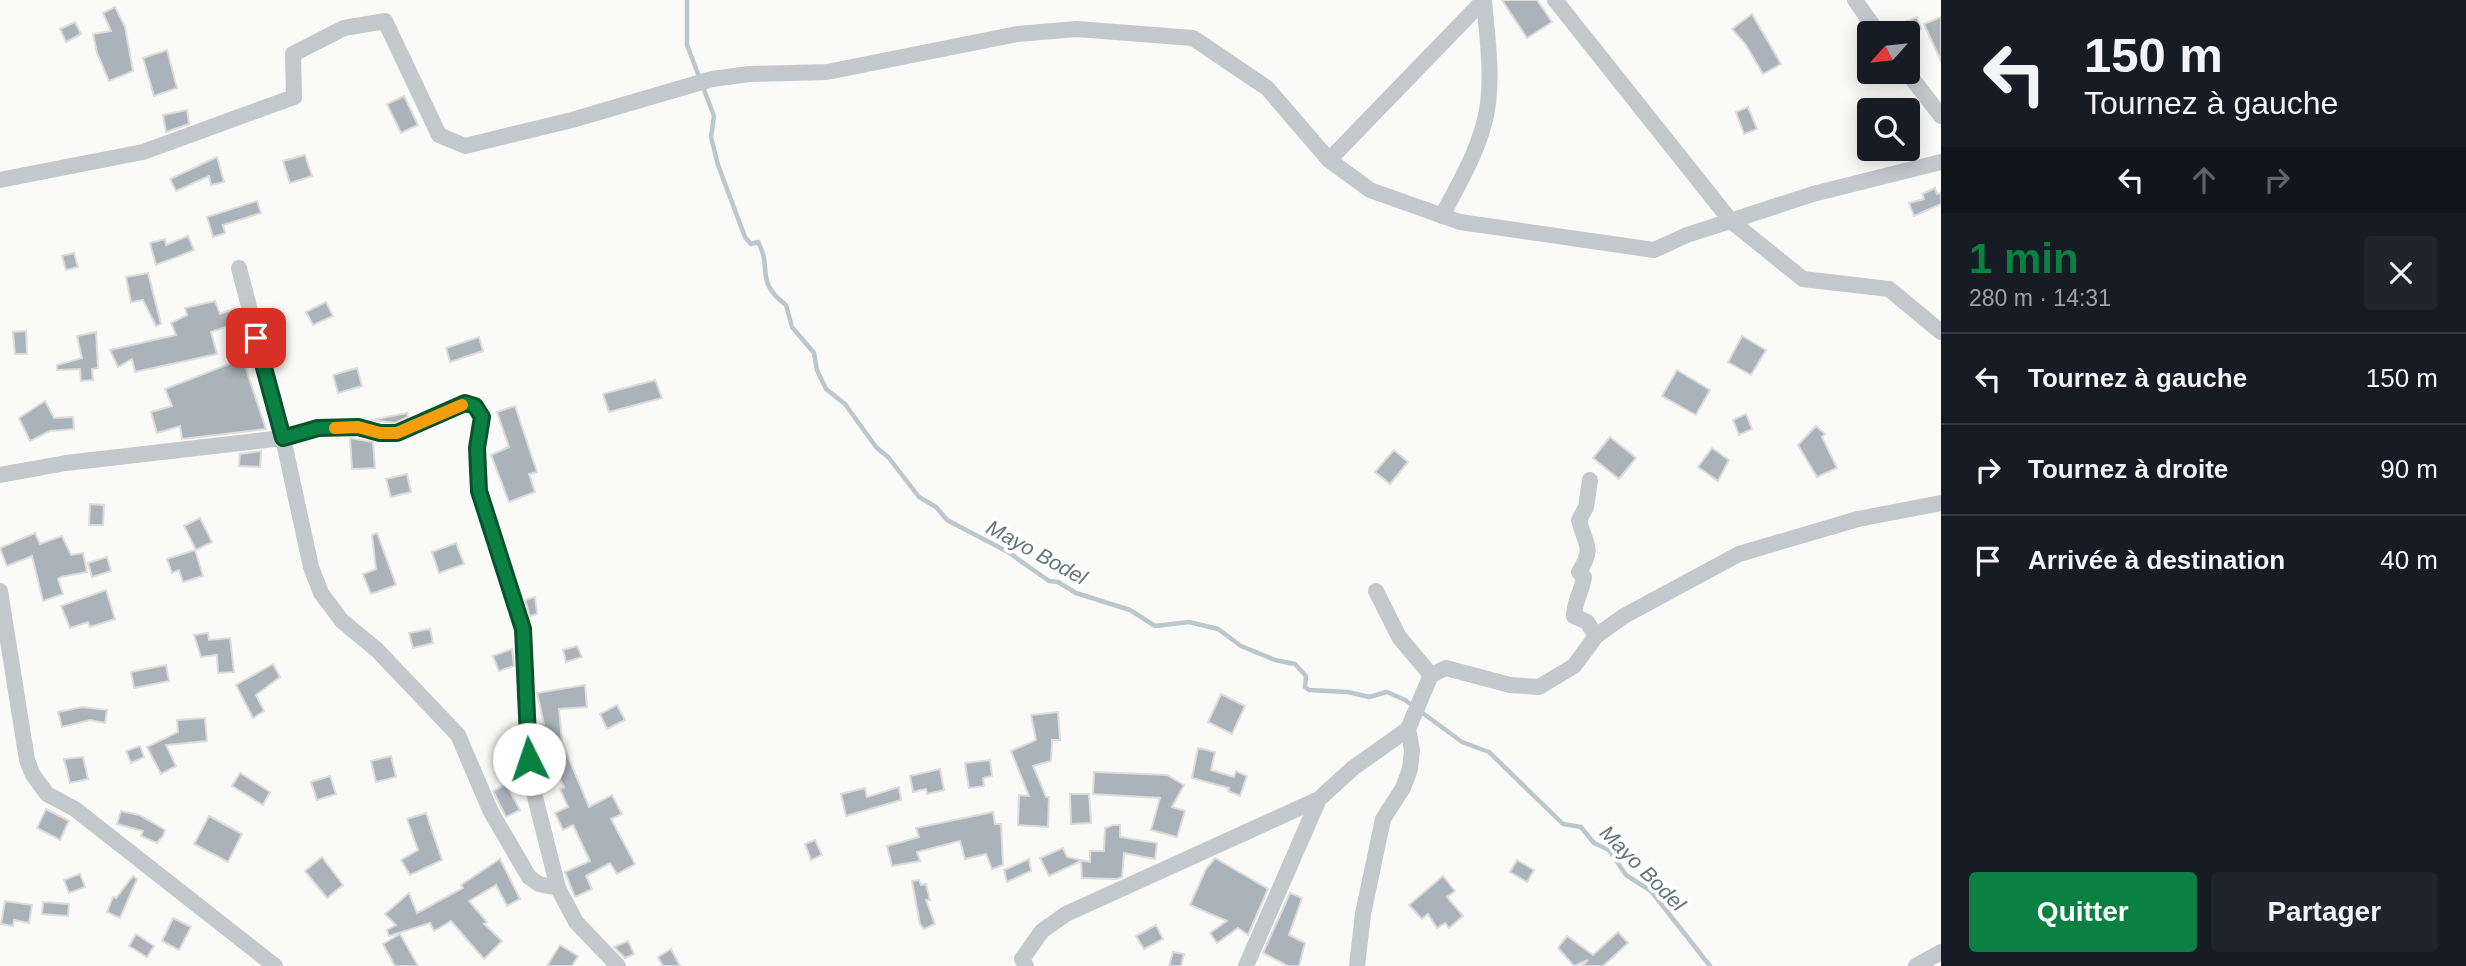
<!DOCTYPE html>
<html lang="fr">
<meta charset="utf-8">
<style>
body{margin:0;font-family:Arial,sans-serif;background:#20242c;color:#f1f3f6;height:100vh;display:flex;flex-direction:column;font-size:26px;white-space:nowrap}
*{box-sizing:border-box;margin:0}
p{font-size:23px;color:#9ea1a6}
.icon{flex:none;width:38px;height:38px;fill:none;stroke:currentColor;stroke-width:2;stroke-linecap:round;stroke-linejoin:round}
.map{position:relative;flex:1;overflow:hidden}
.side{display:flex;flex-direction:column;background:#171b24;width:525px}
.side>*{flex:none}
.hud{background:#171b24;color:#f1f3f6;overflow:hidden}
.needle{width:46px;rotate:243deg}
.buttons{position:absolute;left:1857px;top:21px;display:grid;gap:14px}
.buttons a{display:grid;place-items:center;width:63px;height:63px;border-radius:7px;background:#171b24;box-shadow:0 4px 18px #0003;font-size:35px}
.pin{position:absolute;display:grid;place-items:center;width:60px;height:60px;color:#fff;margin:-30px;border-radius:14px;box-shadow:0 4px 10px #0006}
.me{position:absolute;width:77px;margin:-38px;rotate:356deg;stroke-linejoin:round;filter:drop-shadow(0 0 5px #0008)}
.turn{display:flex;align-items:center;gap:24px;height:147px;padding:0 28px;font-size:32px}
.turn .icon{width:91px;height:91px;stroke-width:2.5}
.turn b{display:block;font-size:49px;line-height:60px}
.lanes{display:flex;align-items:center;height:66px;padding:0 28px;background:#0003;justify-content:center;gap:35px;direction:ltr}
.lanes .off{opacity:.35}
.round{display:grid;place-items:center;flex:none;width:74px;height:74px;border-radius:7px;background:#20242c}
.summary{display:flex;align-items:center;justify-content:space-between;height:119px;padding:0 28px}
h1{font-size:42px;font-weight:600;line-height:52px;color:#0b8043}
.action{display:flex;gap:14px;margin-top:auto;padding:14px 28px}
.action a{flex:1;height:80px;border-radius:7px;background:#0b8043;color:#fff;font-size:28px;font-weight:600;line-height:80px;text-align:center}
.action a+a{background:#20242c;color:#f1f3f6}
ul{padding:0;list-style:none}
li{display:flex;align-items:center;gap:21px;height:91px;padding:0 28px;border-top:2px solid #363941}
li div{flex:1}
li b{display:block;font-size:26px}
li em{font-style:normal}
main{display:flex;flex:1;min-height:0}
.map>svg:first-child{display:block}
</style>
<main>
<div class="map">
<svg width="1941" height="966" viewBox="0 0 1941 966">
<rect width="100%" height="100%" fill="#fafaf8"/>
<g fill="none" stroke-linecap="round" stroke-linejoin="round">
<path stroke="#bbc7cb" stroke-width="4.5" d="M687,0V45L714,116L711,137L718,165L745,237L751,244L758,242C773,269 754,281 786,305L792,327L814,353L817,370L826,389L845,404L876,447L889,458L919,497L936,507L947,520L1008,552L1049,581L1058,582L1076,593L1130,610L1155,626L1189,622L1218,629L1241,646L1275,660L1295,664L1306,676L1305,687L1309,690L1348,692L1369,697L1387,692L1405,700L1462,742L1489,752L1563,824L1581,827L1594,843L1609,850L1626,875L1651,891L1710,966"/>
</g>
<g fill="#aab3b9" stroke="#dcdcda" stroke-width="2">
<polygon points="1502,0 1537,0 1552,22 1527,38"/>
<polygon points="115,7 125,27 133,71 109,81 97,53 93,34 111,31 103,13"/>
<polygon points="1752,14 1781,64 1763,74 1746,45 1732,29"/>
<polygon points="1917,17 1921,29 1911,33 1888,33 1887,29"/>
<polygon points="1941,17 1941,61 1924,24"/>
<polygon points="75,22 81,34 66,42 60,29"/>
<polygon points="167,50 177,88 154,96 143,58"/>
<polygon points="404,96 418,125 401,133 387,104"/>
<polygon points="1748,107 1757,129 1744,134 1736,112"/>
<polygon points="187,110 189,124 166,132 163,115"/>
<polygon points="305,155 312,176 290,183 283,161"/>
<polygon points="217,157 224,182 211,185 209,176 176,191 170,179"/>
<polygon points="1935,188 1937,194 1941,193 1941,204 1914,216 1909,203 1924,199 1922,194"/>
<polygon points="257,201 261,213 223,225 225,233 213,237 207,217"/>
<polygon points="188,236 194,250 156,265 150,243 165,239 166,245"/>
<polygon points="74,253 78,267 66,270 62,256"/>
<polygon points="148,273 161,324 156,326 143,300 131,302 126,277"/>
<polygon points="215,301 220,314 235,308 240,322 211,332 217,354 135,372 132,359 118,367 110,350 176,335 171,323 187,315 185,308"/>
<polygon points="326,302 333,316 313,325 306,312"/>
<polygon points="26,331 27,354 15,354 13,332"/>
<polygon points="96,332 98,368 92,369 93,380 81,381 80,369 57,370 57,365 82,358 77,336"/>
<polygon points="1742,336 1766,350 1751,375 1728,362"/>
<polygon points="479,337 483,351 450,362 446,348"/>
<polygon points="247,351 252,363 245,366 266,429 182,439 180,426 157,433 151,412 172,406 165,389 237,361 235,357"/>
<polygon points="357,368 362,386 338,393 333,375"/>
<polygon points="1677,370 1710,390 1696,415 1662,396"/>
<polygon points="655,380 662,398 609,412 603,394"/>
<polygon points="45,401 54,418 73,417 74,429 50,431 30,441 19,418"/>
<polygon points="515,406 537,472 529,474 535,492 509,502 491,455 509,447 497,412"/>
<polygon points="407,413 408,417 395,423 372,420"/>
<polygon points="1746,414 1752,429 1739,435 1733,420"/>
<polygon points="1816,426 1825,434 1822,437 1837,468 1817,477 1798,445"/>
<polygon points="1610,437 1636,458 1619,479 1593,458"/>
<polygon points="350,438 373,442 375,468 352,469"/>
<polygon points="1712,448 1729,460 1718,481 1698,467"/>
<polygon points="1394,450 1408,462 1390,484 1375,472"/>
<polygon points="261,451 260,467 239,466 240,454"/>
<polygon points="407,474 411,492 391,497 386,479"/>
<polygon points="90,504 104,505 103,525 89,525"/>
<polygon points="200,518 212,542 196,550 184,526"/>
<polygon points="35,533 40,544 62,536 71,555 83,553 87,572 61,577 58,579 63,594 43,601 32,556 7,566 0,548"/>
<polygon points="377,533 396,585 371,594 363,574 376,569 372,535"/>
<polygon points="456,543 464,564 439,573 432,552"/>
<polygon points="195,550 203,576 183,582 179,570 172,573 167,559"/>
<polygon points="107,557 111,571 92,577 88,563"/>
<polygon points="106,590 115,619 90,627 88,622 70,628 61,606"/>
<polygon points="535,597 537,614 530,616 525,600"/>
<polygon points="430,629 433,643 413,648 409,633"/>
<polygon points="208,633 209,640 230,638 234,672 218,673 217,655 201,657 194,635"/>
<polygon points="577,646 582,657 566,662 563,650"/>
<polygon points="512,649 514,666 499,671 493,656"/>
<polygon points="273,664 280,677 256,695 264,711 253,718 236,685"/>
<polygon points="166,665 169,681 134,688 131,672"/>
<polygon points="585,685 587,707 559,709 562,742 589,807 612,795 622,814 611,819 635,864 617,874 610,863 586,876 592,889 575,897 565,872 590,861 573,825 563,830 555,813 568,807 560,789 564,787 550,760 541,762 540,750 544,749 541,724 544,724 537,693"/>
<polygon points="1221,694 1245,706 1232,734 1208,722"/>
<polygon points="617,705 625,720 607,729 600,714"/>
<polygon points="82,707 107,710 105,723 90,720 62,727 58,712"/>
<polygon points="1058,712 1060,740 1052,740 1051,761 1033,766 1046,797 1049,797 1048,827 1018,825 1019,795 1029,796 1011,751 1036,740 1031,715"/>
<polygon points="205,718 207,741 166,745 176,766 161,774 147,747 178,732 177,720"/>
<polygon points="140,746 144,757 131,763 126,751"/>
<polygon points="1198,748 1215,752 1211,770 1234,777 1236,771 1247,776 1240,796 1228,791 1229,788 1192,778"/>
<polygon points="518,755 520,770 502,774 499,759"/>
<polygon points="391,756 396,777 376,782 371,761"/>
<polygon points="83,757 88,779 70,783 64,759"/>
<polygon points="990,760 992,776 983,778 984,786 969,788 965,763"/>
<polygon points="940,769 944,790 927,794 926,789 913,792 910,776"/>
<polygon points="1094,772 1167,775 1184,785 1172,807 1185,811 1177,837 1151,830 1160,798 1093,794"/>
<polygon points="240,773 270,792 263,805 232,786"/>
<polygon points="330,776 336,794 317,800 311,782"/>
<polygon points="506,784 520,810 506,817 493,791"/>
<polygon points="899,787 901,800 846,816 841,794 865,788 867,797"/>
<polygon points="1070,794 1089,794 1091,823 1071,824"/>
<polygon points="46,809 69,821 60,840 37,828"/>
<polygon points="121,811 139,815 165,830 163,836 157,843 141,836 143,831 117,824"/>
<polygon points="993,812 995,824 1001,824 1003,865 992,869 986,854 965,859 960,841 917,852 920,861 892,866 887,846 919,837 916,828"/>
<polygon points="426,813 442,860 410,875 401,860 418,850 407,819"/>
<polygon points="209,816 242,834 228,862 194,844"/>
<polygon points="1113,825 1120,825 1120,837 1157,843 1155,859 1124,853 1122,877 1117,879 1082,878 1081,861 1049,876 1040,858 1063,848 1067,857 1090,862 1090,851 1104,851 1105,828"/>
<polygon points="815,840 822,855 811,860 805,844"/>
<polygon points="322,857 343,885 327,898 305,871"/>
<polygon points="1215,858 1268,889 1248,935 1238,928 1217,943 1210,933 1227,921 1190,905 1206,869"/>
<polygon points="500,859 520,899 507,906 496,885 469,901 487,922 484,924 502,941 484,959 451,921 434,931 430,923 389,936 387,930 396,925 385,914 409,893 417,913 463,888 461,885"/>
<polygon points="1029,859 1031,871 1007,882 1004,870"/>
<polygon points="1517,860 1534,870 1527,882 1510,872"/>
<polygon points="80,874 85,887 69,893 64,880"/>
<polygon points="133,876 137,879 120,918 107,912 113,897 116,898"/>
<polygon points="1443,876 1455,891 1447,897 1463,916 1449,928 1445,923 1437,928 1428,914 1422,919 1409,905"/>
<polygon points="919,880 921,885 926,884 930,900 926,900 935,924 924,929 920,924 912,881"/>
<polygon points="1290,893 1302,898 1289,935 1305,943 1299,966 1288,966 1263,953"/>
<polygon points="5,901 32,905 29,923 14,920 13,926 1,924"/>
<polygon points="43,902 69,904 68,916 42,914"/>
<polygon points="173,918 191,927 179,950 162,941"/>
<polygon points="1156,925 1163,939 1144,949 1136,936"/>
<polygon points="1618,932 1628,943 1603,966 1582,966 1588,960 1574,966 1558,948 1567,936 1593,955"/>
<polygon points="136,934 154,946 147,957 129,946"/>
<polygon points="400,934 418,966 395,966 383,944"/>
<polygon points="628,941 634,954 625,958 614,947"/>
<polygon points="560,945 578,956 572,966 547,966"/>
<polygon points="671,949 680,966 663,966 658,957"/>
<polygon points="1173,952 1184,954 1181,966 1169,966"/>
</g>
<g fill="none" stroke-linecap="round" stroke-linejoin="round">
<g stroke="#c3c8cc" stroke-width="16">
<polyline points="1555,0 1731,221 1803,279 1889,289 1941,332"/>
<polyline points="1855,0 1878,33"/>
<polyline points="1907,72 1941,116"/>
<polyline points="1329,160 1484,0"/>
<polyline points="0,180 143,152 294,97 293,54 344,28 385,21 439,135 465,146 572,120 712,79 749,74 827,72 1017,34 1077,29 1193,38 1267,88 1329,160 1370,190 1460,222 1654,250 1687,235 1813,194 1941,162"/>
<path d="M1442,216C1459,183 1481,147 1487,110C1493,74 1487,36 1484,0"/>
<polyline points="239,268 283,438 311,567 321,593 342,621 377,650 458,735 491,812 529,877 539,884 558,888"/>
<polyline points="0,475 66,463 283,438 318,428 358,427 380,433 397,433 465,403 475,406 482,417 477,448 479,491 523,629 531,781 558,888 576,922 618,966"/>
<path d="M1590,480L1586,507L1579,520C1585,545 1595,547 1579,572L1584,577C1582,592 1574,601 1574,616L1587,622L1596,636"/>
<polyline points="0,591 27,760 33,775 47,794 75,809 275,966"/>
<polyline points="1376,591 1399,637 1431,675"/>
<polyline points="1026,966 1022,959 1042,931 1066,914 1319,799"/>
<polyline points="1246,966 1319,799 1353,768 1408,729 1431,675 1446,668 1510,685 1539,687 1574,666 1596,636 1624,616 1739,554 1858,519 1941,503"/>
<polyline points="1357,966 1363,914 1383,819 1403,788 1410,769 1412,750 1408,729"/>
<polyline points="1916,966 1941,952"/>
</g>
</g>
<g fill="none" stroke-linecap="round" stroke-linejoin="round">
<defs>
<polyline id="route" points="256,338 283,438 318,428 358,427 380,433 397,433 465,403 475,406 482,417 477,448 479,491 523,629 529,759"/>
</defs>
<use href="#route" stroke="#07532c" stroke-width="18"/>
<use href="#route" stroke="#0b8043" stroke-width="12"/>
<polyline stroke="#f59e0b" stroke-width="12" points="335,428 358,427 380,433 397,433 462,405"/>
</g>
<g text-anchor="middle" dominant-baseline="central" stroke-width="7" stroke-linejoin="round" paint-order="stroke">
<g font-size="21" font-style="italic" fill="#60757c" stroke="#fff">
<text transform="translate(1037 552) rotate(29)">Mayo Bodel</text>
<text transform="translate(1643 868) rotate(45)">Mayo Bodel</text>
</g>
</g>
</svg>
<div class="buttons">
<a><svg class="needle" viewBox="-14 -14 28 28"><path d="M0-13l5 13h-10z" fill="#e53935"/><path d="M0 13l5-13h-10z" fill="#9ea1a6"/></svg></a>
<a><svg class="icon" aria-label="search" viewBox="0 0 24 24"><circle cx="10" cy="10" r="6"/><path d="M15 15l6 6"/></svg></a>
</div>
<div class="pin" style="left:256px;top:338px;background:#d93025"><svg class="icon" aria-label="arrive" viewBox="0 0 24 24"><path d="M6 21V4h12l-3 4 3 4H6"/></svg></div>
<svg class="me" style="left:529px;top:759px" viewBox="-20 -20 40 40"><circle r="19" fill="#fff"/><path d="M0-13L10 11 0 6-10 11z" fill="#0b8043"/></svg>
</div>
<section class="side">
<div class="hud">
<div class="turn"><svg class="icon" aria-label="left" viewBox="0 0 24 24"><path d="M17 20v-9H6M10 6l-5 5 5 5"/></svg><div><b>150 m</b>Tournez à gauche</div></div>
<div class="lanes"><svg class="icon" aria-label="left" viewBox="0 0 24 24"><path d="M17 20v-9H6M10 6l-5 5 5 5"/></svg><svg class="icon off" aria-label="ahead" viewBox="0 0 24 24"><path d="M12 20V5M6 11l6-6 6 6"/></svg><svg class="icon off" aria-label="right" viewBox="0 0 24 24"><path d="M7 20v-9h11M14 6l5 5-5 5"/></svg></div>
</div>
<div class="summary"><div><h1>1 min</h1><p>280 m · 14:31</p></div><a class="round"><svg class="icon" aria-label="close" viewBox="0 0 24 24"><path d="M6 6l12 12M18 6L6 18"/></svg></a></div>
<ul>
<li><svg class="icon" aria-label="left" viewBox="0 0 24 24"><path d="M17 20v-9H6M10 6l-5 5 5 5"/></svg><div><b>Tournez à gauche</b></div><em>150 m</em></li>
<li><svg class="icon" aria-label="right" viewBox="0 0 24 24"><path d="M7 20v-9h11M14 6l5 5-5 5"/></svg><div><b>Tournez à droite</b></div><em>90 m</em></li>
<li><svg class="icon" aria-label="arrive" viewBox="0 0 24 24"><path d="M6 21V4h12l-3 4 3 4H6"/></svg><div><b>Arrivée à destination</b></div><em>40 m</em></li>
</ul>
<div class="action"><a>Quitter</a><a>Partager</a></div>
</section>
</main>
